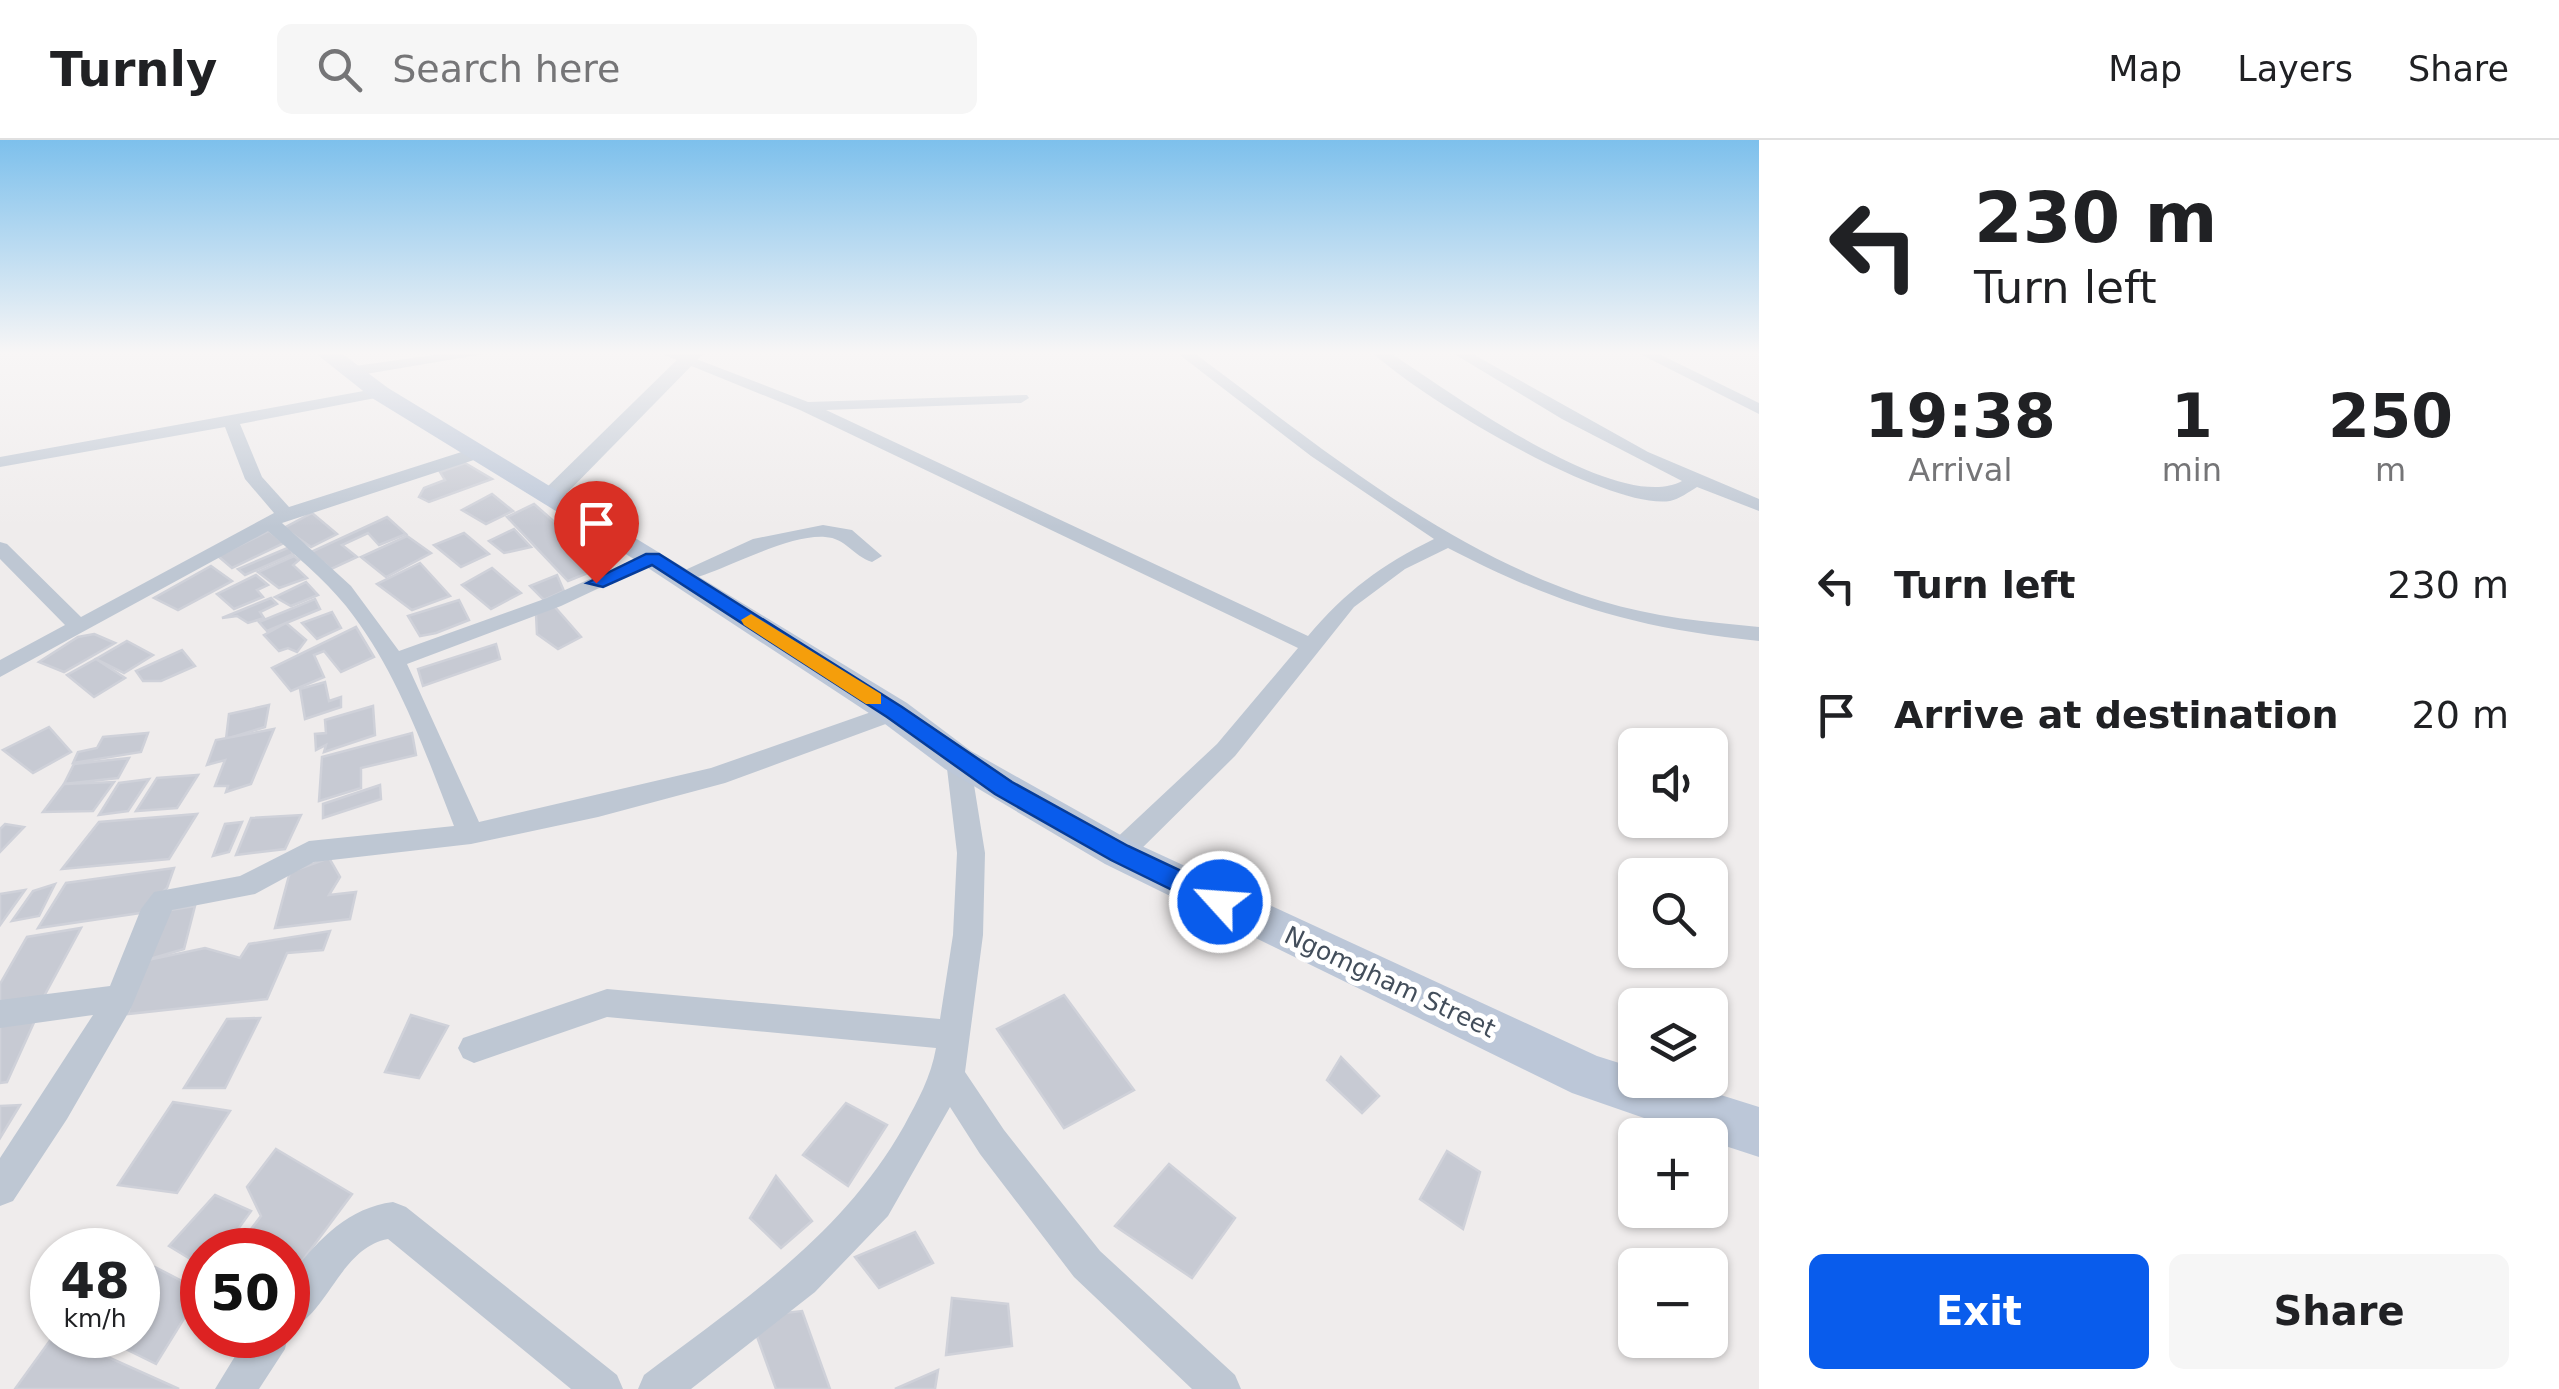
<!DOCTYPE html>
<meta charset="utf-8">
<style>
body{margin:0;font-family:"DejaVu Sans",sans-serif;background:#f6f6f6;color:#202124;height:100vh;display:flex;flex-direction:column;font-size:38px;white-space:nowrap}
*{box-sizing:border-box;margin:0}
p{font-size:32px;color:#757577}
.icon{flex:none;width:55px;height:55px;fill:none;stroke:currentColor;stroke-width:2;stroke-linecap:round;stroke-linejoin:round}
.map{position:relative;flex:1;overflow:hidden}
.details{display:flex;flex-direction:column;background:#fff;width:800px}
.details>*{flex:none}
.hud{background:#fff;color:#202124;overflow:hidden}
.controls{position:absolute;left:1618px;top:588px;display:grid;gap:20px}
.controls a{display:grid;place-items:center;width:110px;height:110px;border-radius:15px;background:#fff;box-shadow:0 2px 8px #0004;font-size:50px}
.speed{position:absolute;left:30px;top:1088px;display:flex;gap:20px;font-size:50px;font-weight:700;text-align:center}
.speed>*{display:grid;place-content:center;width:130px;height:130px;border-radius:50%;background:#fff;box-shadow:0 2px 8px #0004;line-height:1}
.speed small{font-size:25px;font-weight:400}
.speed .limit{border:15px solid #d22;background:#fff;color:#111}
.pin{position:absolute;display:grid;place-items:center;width:85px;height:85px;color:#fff;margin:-102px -42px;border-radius:50% 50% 50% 0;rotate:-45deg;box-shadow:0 0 10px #0007}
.pin .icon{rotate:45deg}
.me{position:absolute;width:110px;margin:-55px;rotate:296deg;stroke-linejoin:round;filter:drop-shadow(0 0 8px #0008)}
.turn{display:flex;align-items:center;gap:35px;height:210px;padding:0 50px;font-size:45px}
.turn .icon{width:130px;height:130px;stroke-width:2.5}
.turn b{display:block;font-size:70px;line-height:85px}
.eta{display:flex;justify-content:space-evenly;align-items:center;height:170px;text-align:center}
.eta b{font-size:60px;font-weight:700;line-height:70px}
.button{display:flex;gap:20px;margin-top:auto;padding:20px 50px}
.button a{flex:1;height:115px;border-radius:15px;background:#095cec;color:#fff;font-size:40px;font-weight:700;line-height:115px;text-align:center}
.button a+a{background:#f6f6f6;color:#202124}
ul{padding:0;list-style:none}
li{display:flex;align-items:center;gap:30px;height:130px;padding:0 50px}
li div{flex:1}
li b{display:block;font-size:38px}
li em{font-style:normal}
header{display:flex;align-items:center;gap:60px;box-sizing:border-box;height:140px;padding:0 50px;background:#fff;border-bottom:2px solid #e0e0e0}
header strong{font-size:48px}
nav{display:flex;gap:55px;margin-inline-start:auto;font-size:35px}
.search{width:700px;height:90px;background:#f6f6f6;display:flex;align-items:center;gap:25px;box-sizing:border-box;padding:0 35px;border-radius:15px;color:#757577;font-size:38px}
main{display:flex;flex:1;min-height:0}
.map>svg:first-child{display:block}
</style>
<header>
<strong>Turnly</strong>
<div class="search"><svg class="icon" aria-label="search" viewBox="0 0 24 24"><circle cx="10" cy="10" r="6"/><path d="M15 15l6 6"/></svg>Search here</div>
<nav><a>Map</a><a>Layers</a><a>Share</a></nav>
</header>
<main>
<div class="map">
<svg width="1759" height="1249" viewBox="0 0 1759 1249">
<rect width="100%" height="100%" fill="#efecec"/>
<g fill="#c7cad3" stroke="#cfd1d9" stroke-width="2.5">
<polygon points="465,323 492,339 429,362 419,357 424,348 445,340 440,332"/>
<polygon points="492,354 513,371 486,384 462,370"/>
<polygon points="534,364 605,426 568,441 507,377"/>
<polygon points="312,373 337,394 311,407 284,388"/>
<polygon points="387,377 406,394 379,405 368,393 342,405 357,417 331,429 311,412"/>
<polygon points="514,389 531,407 504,413 489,401"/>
<polygon points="269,391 284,403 232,428 218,416"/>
<polygon points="464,393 489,414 461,427 434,405"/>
<polygon points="407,396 431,413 386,437 361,417"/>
<polygon points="290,407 293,414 245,435 238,429"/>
<polygon points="294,416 299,420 293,425 307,438 279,448 258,432"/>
<polygon points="420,423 450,456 412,470 377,444"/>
<polygon points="211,426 232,441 178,470 154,458"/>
<polygon points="492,428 521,453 491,469 462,445"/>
<polygon points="256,435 268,445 257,450 263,457 234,469 217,454"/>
<polygon points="557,435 564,451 544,460 530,446"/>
<polygon points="306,442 318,455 291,466 275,457"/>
<polygon points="271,458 277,464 260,472 264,478 248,483 237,476 222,478"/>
<polygon points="315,459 320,469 267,491 259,482"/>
<polygon points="459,460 469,480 436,493 420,496 408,476"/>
<polygon points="554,466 581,497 558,509 537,494 536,474"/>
<polygon points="332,472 341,488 317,499 302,483"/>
<polygon points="286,483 306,500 297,512 288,508 279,511 264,495"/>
<polygon points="356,487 374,517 341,532 324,511 314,515 324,537 291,551 272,528"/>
<polygon points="94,494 115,503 64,532 39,522 78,497"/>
<polygon points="127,501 153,515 124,533 96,519"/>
<polygon points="496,504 500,519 423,546 418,529"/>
<polygon points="182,510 195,526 161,541 143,541 136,531"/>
<polygon points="96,519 125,538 94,557 67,535"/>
<polygon points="325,542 329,561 341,557 341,567 305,579 300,549"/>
<polygon points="269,565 265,587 226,599 229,574"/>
<polygon points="373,566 375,595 324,612 326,605 316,610 315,594 326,593 325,580"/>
<polygon points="49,587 71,612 33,633 3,610"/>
<polygon points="274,589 251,644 226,652 228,646 215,646 225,620 207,625 216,600"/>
<polygon points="148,593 141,612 73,623 78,612 97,608 103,597"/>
<polygon points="412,593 416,615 361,628 361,648 319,661 322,617"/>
<polygon points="129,618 118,638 64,644 74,624"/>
<polygon points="198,635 177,668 136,671 157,638"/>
<polygon points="149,639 128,671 99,675 119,643"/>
<polygon points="114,642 93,671 43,672 64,644"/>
<polygon points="380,645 381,659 323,678 323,664"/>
<polygon points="197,674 169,719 62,729 99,682"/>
<polygon points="301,675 285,709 236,715 251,678"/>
<polygon points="242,682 229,712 213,716 225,684"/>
<polygon points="5,684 24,687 0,712 0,689"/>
<polygon points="329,718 340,737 329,755 356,752 350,779 275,788 290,732"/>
<polygon points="174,728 167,748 140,773 38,788 66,743"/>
<polygon points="55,744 39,776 12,781 33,751"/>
<polygon points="25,750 0,785 0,754"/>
<polygon points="195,766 184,809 143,821 164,771"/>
<polygon points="81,788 43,858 0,863 0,844 27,797"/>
<polygon points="330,791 323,810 287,813 267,859 128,874 143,821 205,808 240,818 249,804"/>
<polygon points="1064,855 1134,950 1064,988 997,889"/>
<polygon points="411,875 448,886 419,938 385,932"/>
<polygon points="36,878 7,942 0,943 0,882"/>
<polygon points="260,878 225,948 184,948 227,879"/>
<polygon points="1341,917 1379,956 1362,973 1327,940"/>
<polygon points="173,962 230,971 177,1053 118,1045"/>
<polygon points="846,963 887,985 848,1046 803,1015"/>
<polygon points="20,965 0,998 0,966"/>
<polygon points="276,1009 352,1054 288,1140 288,1110 235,1110 261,1076 247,1047"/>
<polygon points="1447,1011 1480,1032 1463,1089 1420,1059"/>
<polygon points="1169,1024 1235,1078 1192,1138 1115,1086"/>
<polygon points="776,1036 812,1081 781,1108 750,1078"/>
<polygon points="215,1055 251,1071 223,1110 202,1110 202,1126 169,1106"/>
<polygon points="915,1092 933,1123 879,1148 855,1117"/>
<polygon points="155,1127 201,1151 156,1224 97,1195 138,1195 138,1149"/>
<polygon points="952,1158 1008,1164 1012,1206 946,1215"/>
<polygon points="802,1171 830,1249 776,1249 750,1177"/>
<polygon points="54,1195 59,1195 179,1249 15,1249"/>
<polygon points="938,1230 935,1249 895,1249"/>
</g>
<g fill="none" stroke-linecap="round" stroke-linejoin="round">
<g fill="#bec7d3" fill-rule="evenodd">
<polygon points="455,212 496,212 348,237 340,232 348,227"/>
<path d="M657,212H678L808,262L1027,255L1029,258L1021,263L826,270L1308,496C1346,451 1381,425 1434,399L1311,316L1176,212H1193C1319,306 1448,414 1601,461C1653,477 1706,482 1759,487V501C1635,488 1558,465 1448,408L1405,429L1354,467L1235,616L1129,721H1109L1105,713L1109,705L1217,604L1298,508L800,270Z"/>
<path d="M1372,212H1389C1447,250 1618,376 1682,341L1562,279L1451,212H1469L1648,312L1759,359V371L1697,347C1689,352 1679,359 1670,361C1606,370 1419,257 1372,212Z"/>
<polygon points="1636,212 1655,212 1759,263 1759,274"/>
<path d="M380,248L386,250V256L240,284L262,337L289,367L474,308H486V316L282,383L351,446L399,511L547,458L646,414L653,412L663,418L561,466L407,524L479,682L711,628L894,564L906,572L902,578L725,643L598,677L471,704L314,722L255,754L172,770L131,868L67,979L13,1061L0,1066V1018L93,875L0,888V860L110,846L141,769L154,752L240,736L309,701L454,686C424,609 397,530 346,466C323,438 295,415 268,391L0,537V520L65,485L0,419V402L7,404L81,477L274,373L245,339L225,287L0,327V317Z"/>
<path d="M823,385L852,390L882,416L872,422C853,416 846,398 825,397C778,394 700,446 675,440L672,436L753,399Z"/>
<path d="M958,611L970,620L985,713L983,795L965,932L1004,990L1100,1111L1235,1235L1241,1249H1192L1074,1137L980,1014L950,967L888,1076L815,1152L691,1249H638L644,1235C742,1161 842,1096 904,986C918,960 931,937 936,908L607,877L474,923L463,918L458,908L463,898L607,849L940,879L953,795L957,713L946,620Z"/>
<path d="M393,1062L406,1067L617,1235L623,1249H571L388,1099C340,1108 329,1173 289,1190L285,1209L259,1249H215L248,1195H288V1139C315,1103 346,1068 393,1062Z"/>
</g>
<polygon fill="#bec7d3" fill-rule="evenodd" points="685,212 705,212 560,360 544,360 544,350"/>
<polygon fill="#bcc7d8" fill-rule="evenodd" points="314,212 340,212 388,248 907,563 971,611 1133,702 1597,916 1635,928 1635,940 1673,940 1759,967 1759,1017 1710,1001 1710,995 1693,995 1572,953 1105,724 945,629 881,581 642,424 372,258"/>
</g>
<linearGradient id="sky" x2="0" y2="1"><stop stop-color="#7dc0ec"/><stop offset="0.55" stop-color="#f8f6f6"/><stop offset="1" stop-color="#f8f6f6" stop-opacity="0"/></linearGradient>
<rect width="1759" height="387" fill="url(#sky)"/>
<polygon fill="#095cec" stroke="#063c99" stroke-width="2.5" points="646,414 659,414 902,567 1012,642 1128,706 1230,754 1233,762 1230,769 1211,769 1111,720 995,654 887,577 652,425 603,447 587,443"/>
<polygon fill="#f59e0b" points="751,474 881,554 881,564 866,564 744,485 741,480"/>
<g text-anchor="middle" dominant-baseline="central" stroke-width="10" stroke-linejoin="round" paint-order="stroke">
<g font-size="25" fill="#434e5b" stroke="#fff">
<text transform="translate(1390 842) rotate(25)">Ngomgham Street</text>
</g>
</g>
</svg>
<div class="controls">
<a><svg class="icon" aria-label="sound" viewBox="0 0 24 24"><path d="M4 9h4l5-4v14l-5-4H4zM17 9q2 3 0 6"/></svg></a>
<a><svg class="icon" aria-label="search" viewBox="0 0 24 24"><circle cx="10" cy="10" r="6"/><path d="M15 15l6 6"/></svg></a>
<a><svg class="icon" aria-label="layers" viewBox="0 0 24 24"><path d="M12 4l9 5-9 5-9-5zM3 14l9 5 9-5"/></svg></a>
<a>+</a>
<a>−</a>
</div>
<div class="speed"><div>48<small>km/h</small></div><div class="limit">50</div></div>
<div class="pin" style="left:596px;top:443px;background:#d93025"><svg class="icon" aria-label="arrive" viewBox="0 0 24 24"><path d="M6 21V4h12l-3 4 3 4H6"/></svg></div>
<svg class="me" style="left:1220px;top:762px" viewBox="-20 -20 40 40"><circle r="17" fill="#095cec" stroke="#fff" stroke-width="3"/><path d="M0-11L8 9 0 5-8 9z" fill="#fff"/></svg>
</div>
<section class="details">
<div class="hud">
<div class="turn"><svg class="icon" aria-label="left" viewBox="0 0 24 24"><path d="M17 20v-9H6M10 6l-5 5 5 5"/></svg><div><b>230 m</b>Turn left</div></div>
</div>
<div class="eta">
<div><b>19:38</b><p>Arrival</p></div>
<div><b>1</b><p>min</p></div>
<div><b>250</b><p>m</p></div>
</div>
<ul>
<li><svg class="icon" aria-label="left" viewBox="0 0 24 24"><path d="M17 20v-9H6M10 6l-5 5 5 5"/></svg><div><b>Turn left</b></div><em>230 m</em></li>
<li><svg class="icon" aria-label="arrive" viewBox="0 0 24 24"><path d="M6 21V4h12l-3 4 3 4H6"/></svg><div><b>Arrive at destination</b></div><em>20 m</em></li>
</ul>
<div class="button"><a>Exit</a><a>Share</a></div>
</section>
</main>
